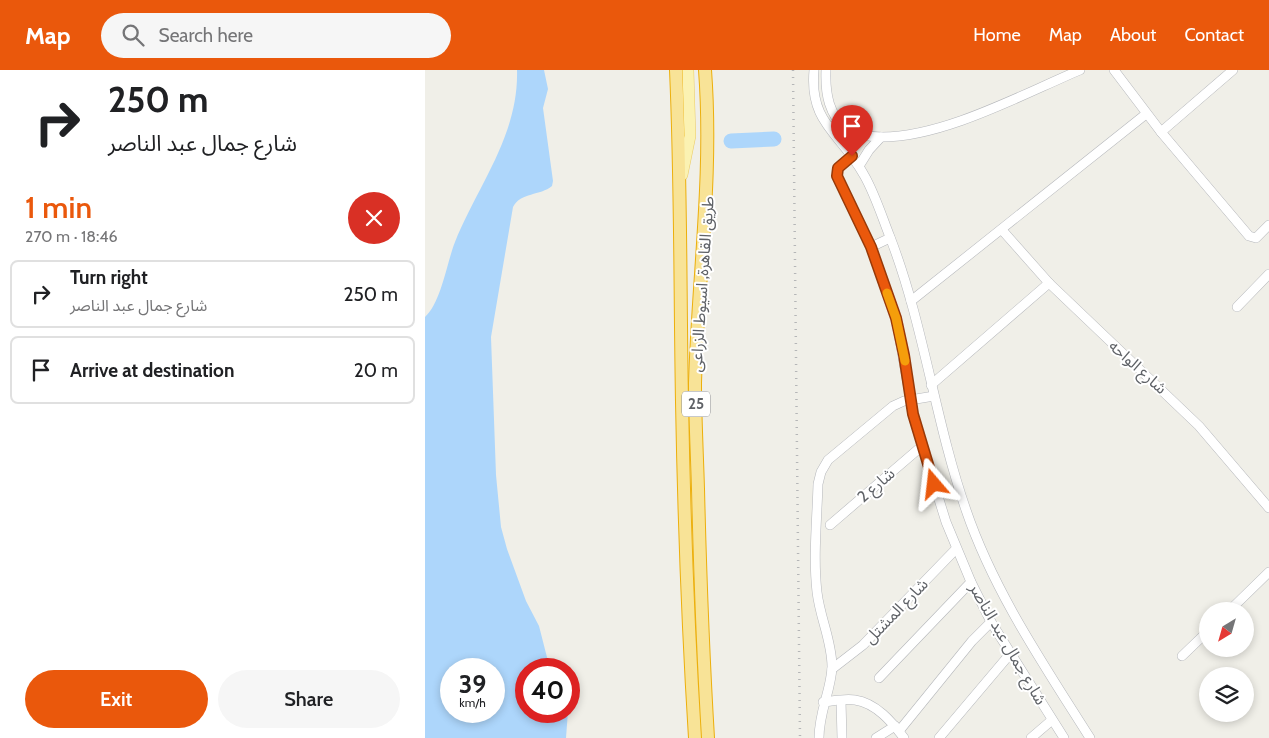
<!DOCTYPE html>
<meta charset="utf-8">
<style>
body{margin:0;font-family:Cabin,"Noto Sans Arabic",sans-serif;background:#f6f6f6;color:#202124;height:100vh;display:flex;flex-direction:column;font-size:19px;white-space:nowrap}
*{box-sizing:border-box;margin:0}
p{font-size:16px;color:#757577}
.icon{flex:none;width:28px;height:28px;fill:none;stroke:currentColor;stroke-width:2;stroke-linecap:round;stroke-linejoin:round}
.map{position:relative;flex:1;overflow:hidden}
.drawer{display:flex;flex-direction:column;background:#fff;width:425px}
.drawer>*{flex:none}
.banner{background:#fff;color:#202124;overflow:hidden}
.needle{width:32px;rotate:217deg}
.fabs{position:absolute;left:774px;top:532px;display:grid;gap:10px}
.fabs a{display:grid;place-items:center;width:55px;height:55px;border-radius:50%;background:#fff;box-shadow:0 2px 8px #0003;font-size:25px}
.speed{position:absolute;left:15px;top:588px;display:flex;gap:10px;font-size:25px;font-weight:700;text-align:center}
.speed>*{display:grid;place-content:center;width:65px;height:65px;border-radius:50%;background:#fff;box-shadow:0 2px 8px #0003;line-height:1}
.speed small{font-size:12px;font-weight:400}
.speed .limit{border:8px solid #d22;background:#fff;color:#111}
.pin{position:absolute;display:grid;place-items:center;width:42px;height:42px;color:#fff;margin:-51px -21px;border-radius:50% 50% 50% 0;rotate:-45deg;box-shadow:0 0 5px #0007}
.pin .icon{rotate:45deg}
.me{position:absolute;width:55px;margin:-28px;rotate:343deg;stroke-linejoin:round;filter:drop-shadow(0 0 4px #0008)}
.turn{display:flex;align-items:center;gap:18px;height:105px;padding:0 25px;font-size:22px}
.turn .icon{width:65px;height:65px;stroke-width:2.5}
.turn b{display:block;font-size:35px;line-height:42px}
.round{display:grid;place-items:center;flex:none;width:52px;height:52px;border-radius:26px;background:#f6f6f6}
.head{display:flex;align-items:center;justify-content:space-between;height:85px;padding:0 25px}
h1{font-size:30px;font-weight:600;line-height:38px;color:#ea580c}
.action{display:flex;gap:10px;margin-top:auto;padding:10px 25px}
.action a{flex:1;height:58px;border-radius:30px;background:#ea580c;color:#fff;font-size:20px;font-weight:600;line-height:58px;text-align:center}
.action a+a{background:#f6f6f6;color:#202124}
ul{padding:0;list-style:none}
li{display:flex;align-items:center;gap:15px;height:68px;margin:0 10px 8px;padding:0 15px;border:2px solid #e0e0e0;border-radius:8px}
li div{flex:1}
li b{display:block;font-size:19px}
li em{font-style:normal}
header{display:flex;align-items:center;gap:30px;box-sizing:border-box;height:70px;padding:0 25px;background:#ea580c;color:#fff}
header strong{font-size:24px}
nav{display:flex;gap:28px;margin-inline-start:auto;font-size:18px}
.search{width:350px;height:45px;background:#f6f6f6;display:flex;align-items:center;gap:12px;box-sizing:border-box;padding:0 18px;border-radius:28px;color:#757577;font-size:19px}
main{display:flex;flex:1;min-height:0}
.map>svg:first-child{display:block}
</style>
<header>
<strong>Map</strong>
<div class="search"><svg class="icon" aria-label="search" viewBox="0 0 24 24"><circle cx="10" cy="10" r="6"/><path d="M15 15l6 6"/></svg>Search here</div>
<nav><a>Home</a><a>Map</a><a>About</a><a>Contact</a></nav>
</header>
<main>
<section class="drawer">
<div class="banner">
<div class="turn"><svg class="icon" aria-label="right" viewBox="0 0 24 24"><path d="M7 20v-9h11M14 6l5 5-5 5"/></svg><div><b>250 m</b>شارع جمال عبد الناصر</div></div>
</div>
<div class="head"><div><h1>1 min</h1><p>270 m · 18:46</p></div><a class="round" style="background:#d93025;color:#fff"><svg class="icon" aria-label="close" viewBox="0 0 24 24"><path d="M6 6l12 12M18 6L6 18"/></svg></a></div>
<ul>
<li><svg class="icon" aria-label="right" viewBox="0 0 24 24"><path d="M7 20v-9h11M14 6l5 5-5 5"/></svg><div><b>Turn right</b><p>شارع جمال عبد الناصر</p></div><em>250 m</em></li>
<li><svg class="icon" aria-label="arrive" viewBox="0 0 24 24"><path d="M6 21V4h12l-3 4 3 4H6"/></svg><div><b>Arrive at destination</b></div><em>20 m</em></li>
</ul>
<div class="action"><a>Exit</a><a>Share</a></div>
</section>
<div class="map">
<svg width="844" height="668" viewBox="0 0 844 668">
<rect width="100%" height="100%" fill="#f0efe8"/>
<path fill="#add6fb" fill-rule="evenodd" d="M92,0H119L123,19L118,38L128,111L127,116C115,126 96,122 88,137L66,267L71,405L76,457L82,479L101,531L114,556L125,599H101V641H143L141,668H0V247C16,233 22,192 30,172C53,115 94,65 92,0ZM26,599H69V641H26Z"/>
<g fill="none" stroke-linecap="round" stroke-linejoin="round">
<polyline stroke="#add6fb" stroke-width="15" points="306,71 349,69"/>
<defs>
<g id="minor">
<path d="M389,0C384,54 416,63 439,105C450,124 457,147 465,167C499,255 510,351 541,440C569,522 619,595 665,668"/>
<path d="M401,0C400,25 404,44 422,61"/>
<polyline points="689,0 736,62 824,166 831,168 844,155"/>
<path d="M404,56C421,62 439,67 457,67C519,67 598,24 655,0"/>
<polyline points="736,62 808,0"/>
<polyline points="427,86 413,98 412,106 446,177 471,248 489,349 521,452 546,512 566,552 639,668"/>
<polyline points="434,96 444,80 456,67"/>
<polyline points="577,160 624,213 774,356 844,438"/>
<polyline points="446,177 465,168"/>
<polyline points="486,231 721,44"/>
<polyline points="812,237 844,204"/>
<polyline points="506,315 624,213"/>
<polyline points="405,455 497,376"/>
<polyline points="804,541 844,502"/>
<polyline points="757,586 782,562"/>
<polyline points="407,599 438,575 531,479"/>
<polyline points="454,608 546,512"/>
<polyline points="416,631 417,668"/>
<path d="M398,632C408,631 421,628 430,630C451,633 467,652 479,668"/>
<polyline points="474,661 547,571 566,552"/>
<path d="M394,668C394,641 406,621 407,597C407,571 395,548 392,522C388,487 392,450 393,414L396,402L403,390L468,336L479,331L509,326"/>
<polyline points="451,668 470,656"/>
<polyline points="514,668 585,584"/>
<polyline points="606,668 627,650"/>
</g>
<polyline id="major" points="257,105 265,66 263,0"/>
<g id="highway">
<path d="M251,0C256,111 255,221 257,332C259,444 263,556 270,668"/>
<path d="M280,0C288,105 273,208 270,313C270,348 272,384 273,419C275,502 278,585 283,668"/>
</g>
</defs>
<use href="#minor" stroke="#b5b7bb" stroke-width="10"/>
<use href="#major" stroke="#ebcb66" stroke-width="12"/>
<use href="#highway" stroke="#ecaf0c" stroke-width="14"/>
<use href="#minor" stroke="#fff" stroke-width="9"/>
<use href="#major" stroke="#fbf2b2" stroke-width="11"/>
<use href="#highway" stroke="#f8e397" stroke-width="12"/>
<polyline stroke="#b5b6b7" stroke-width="2.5" stroke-dasharray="1 6" stroke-linecap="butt" points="368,0 375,668"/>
</g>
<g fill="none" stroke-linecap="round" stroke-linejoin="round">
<defs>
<polyline id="route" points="427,86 413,98 412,106 446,177 471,248 479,285 488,344 509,414"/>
</defs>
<use href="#route" stroke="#983908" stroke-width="12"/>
<use href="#route" stroke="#ea580c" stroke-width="9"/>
<polyline stroke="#f59e0b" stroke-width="9" points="462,223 471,248 480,291"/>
</g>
<g text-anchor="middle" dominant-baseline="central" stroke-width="4" stroke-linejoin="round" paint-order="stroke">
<rect fill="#fff" stroke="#8f9195" stroke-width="1" x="257" y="321.5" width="28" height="25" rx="4"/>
<g font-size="15" font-weight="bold" fill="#5f6267">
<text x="271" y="334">25</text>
</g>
<g font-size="16" fill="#5f6267" stroke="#fff">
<text transform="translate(277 214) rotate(-86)">طريق القاهرة, اسيوط الزراعى</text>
<text transform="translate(713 297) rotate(42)">شارع الواحه</text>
<text transform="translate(451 415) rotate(-41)">شارع 2</text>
<text transform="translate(471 541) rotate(-46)">شارع المشتل</text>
<text transform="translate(583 574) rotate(60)">شارع جمال عبد الناصر</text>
</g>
</g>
</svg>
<div class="fabs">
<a><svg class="needle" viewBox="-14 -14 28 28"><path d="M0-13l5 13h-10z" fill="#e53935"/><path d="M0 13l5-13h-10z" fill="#757577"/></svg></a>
<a><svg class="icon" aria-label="layers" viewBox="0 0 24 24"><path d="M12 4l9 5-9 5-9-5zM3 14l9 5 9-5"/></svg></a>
</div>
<div class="speed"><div>39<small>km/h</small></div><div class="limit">40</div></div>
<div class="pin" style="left:427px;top:86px;background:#d93025"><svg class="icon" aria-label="arrive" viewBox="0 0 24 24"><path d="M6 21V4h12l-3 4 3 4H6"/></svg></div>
<svg class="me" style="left:509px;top:414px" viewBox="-20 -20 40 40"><path d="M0-17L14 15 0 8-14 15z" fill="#ea580c" stroke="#fff" stroke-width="4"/></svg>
</div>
</main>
